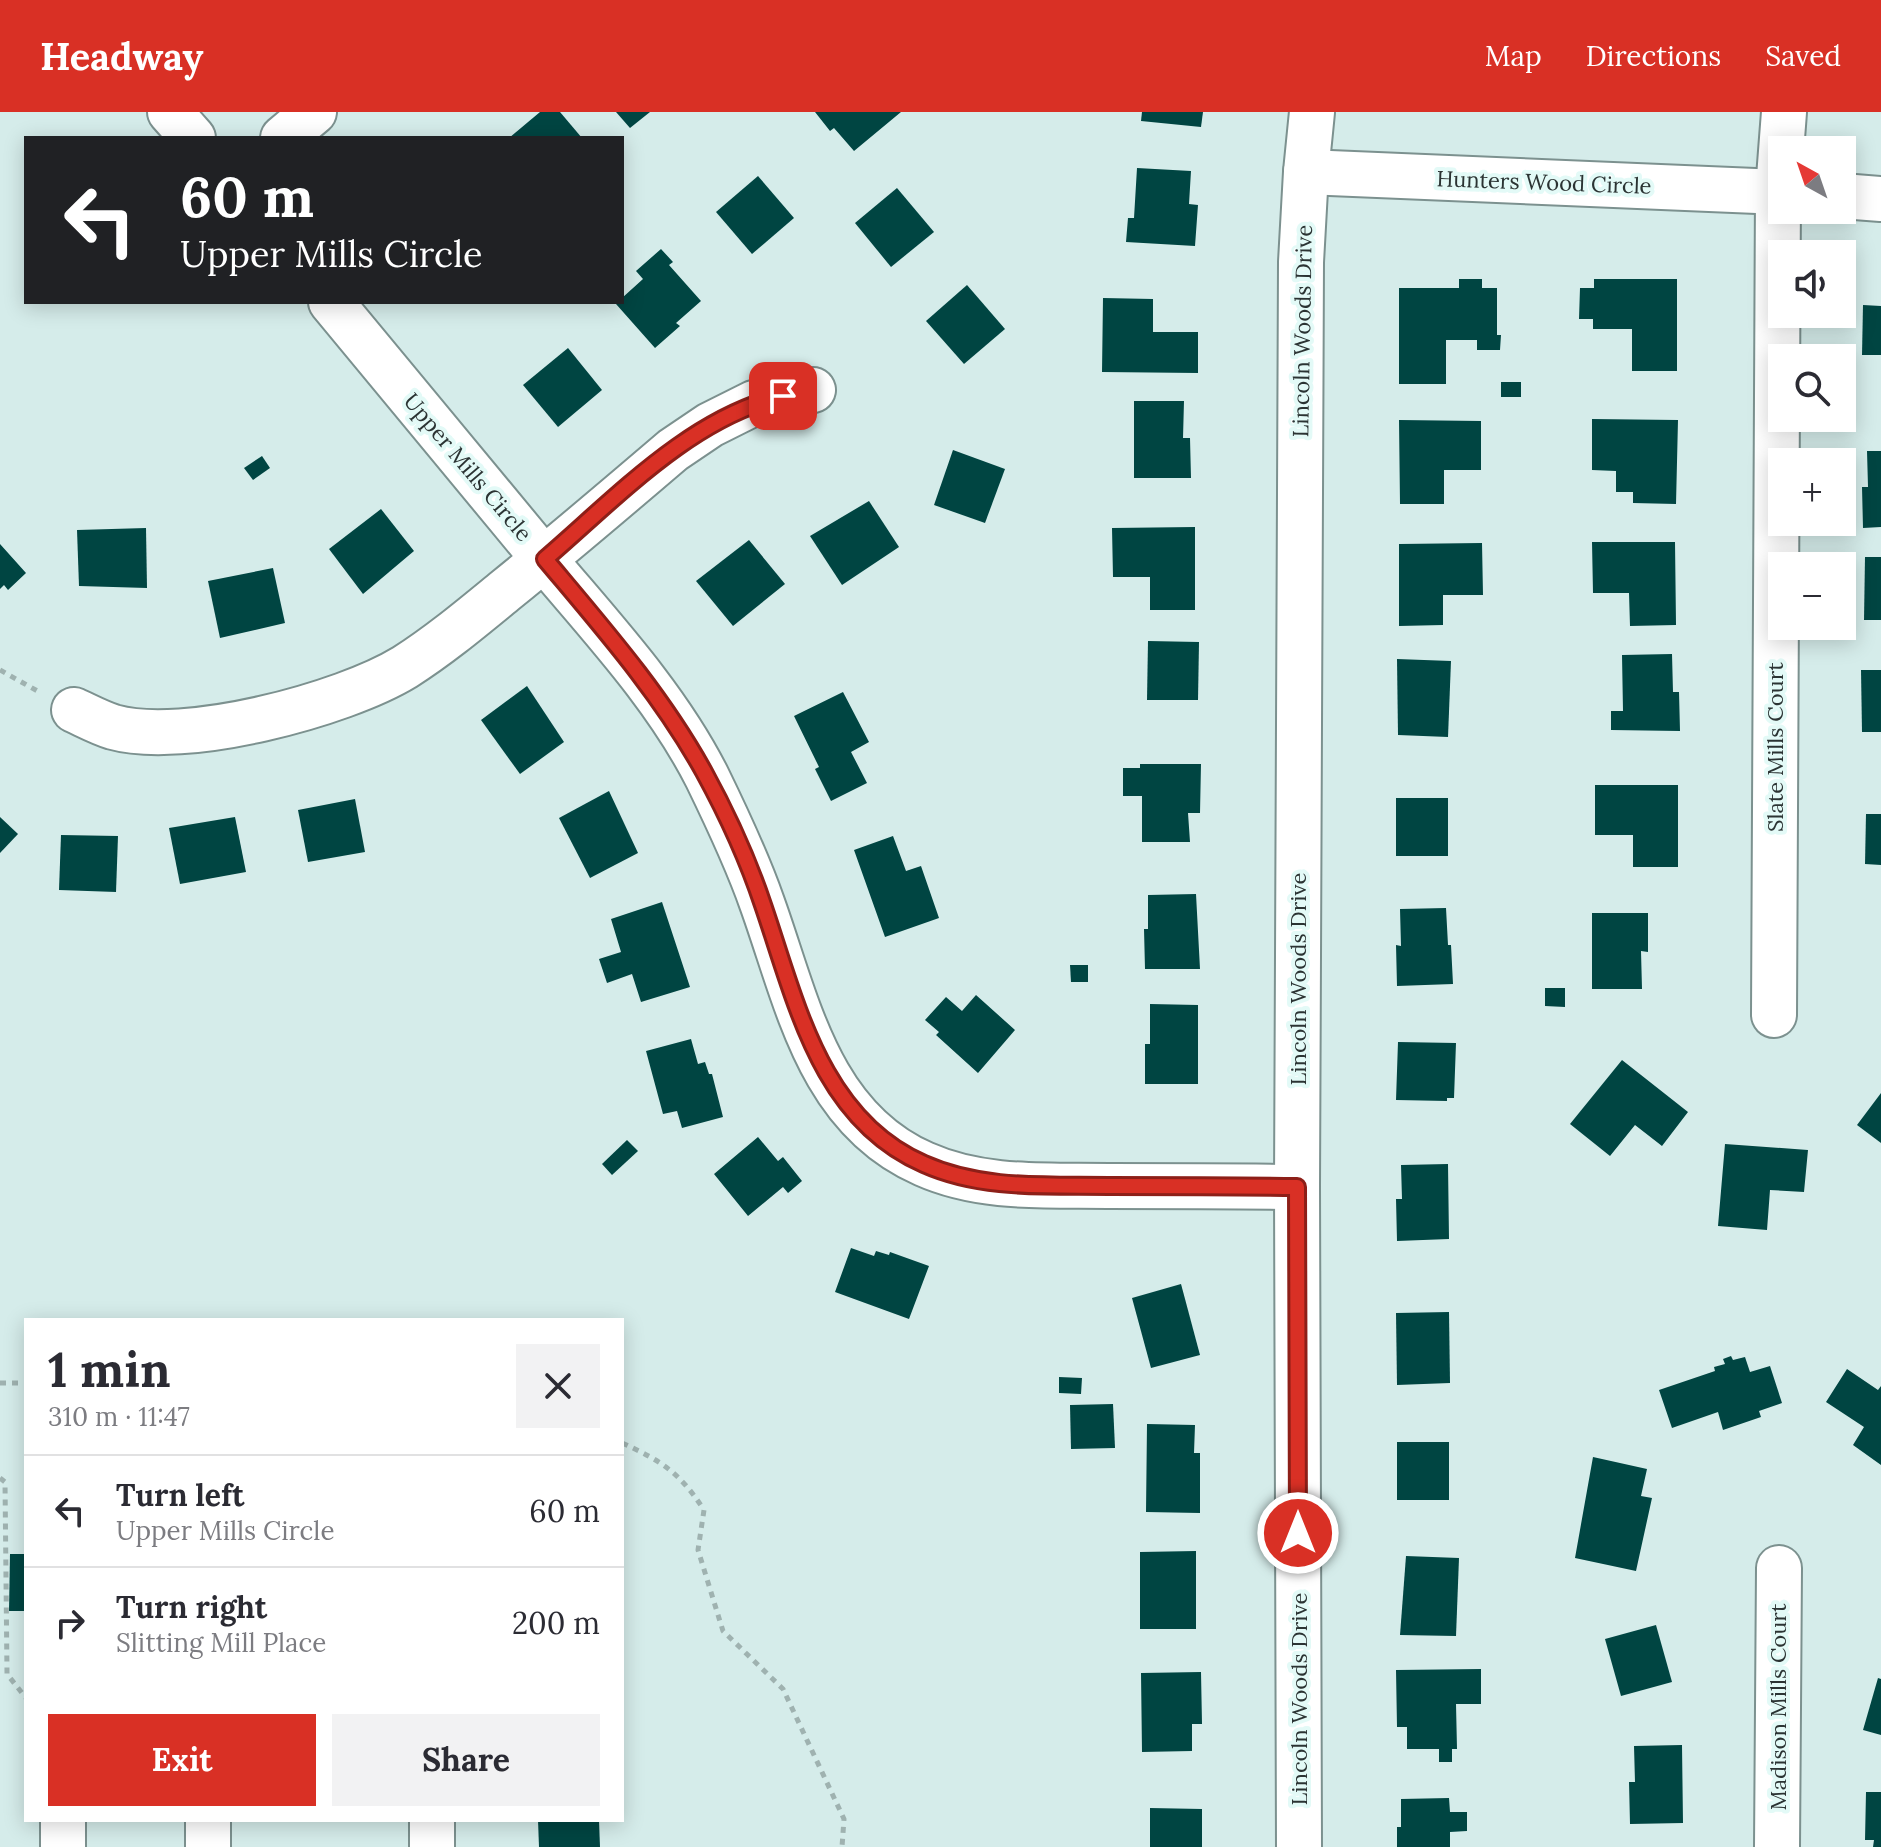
<!DOCTYPE html>
<meta charset="utf-8">
<style>
body{margin:0;font-family:Lora,serif;background:#f2f2f3;color:#2b2b33;height:100vh;display:flex;flex-direction:column;font-size:30px;white-space:nowrap}
*{box-sizing:border-box;margin:0}
p{font-size:26px;color:#7c7c81}
.icon{flex:none;width:44px;height:44px;fill:none;stroke:currentColor;stroke-width:2;stroke-linecap:round;stroke-linejoin:round}
.map{position:relative;flex:1;overflow:hidden}
.sheet{position:absolute;left:24px;top:1206px;width:600px;height:504px;display:flex;flex-direction:column;background:#fff;border-radius:0px;box-shadow:0 4px 20px #0003}
.sheet>*{flex:none}
.guide{position:absolute;left:24px;top:24px;width:600px;height:168px;border-radius:0px;box-shadow:0 4px 20px #0003;background:#202124;color:#fff;overflow:hidden}
.needle{width:52px;rotate:320deg}
.controls{position:absolute;left:1768px;top:24px;display:grid;gap:16px}
.controls a{display:grid;place-items:center;width:88px;height:88px;border-radius:0px;background:#fff;box-shadow:0 4px 20px #0003;font-size:40px}
.pin{position:absolute;display:grid;place-items:center;width:68px;height:68px;color:#fff;margin:-34px;border-radius:16px;box-shadow:0 4px 12px #0006}
.me{position:absolute;width:88px;margin:-44px;rotate:0deg;stroke-linejoin:round;filter:drop-shadow(0 0 6px #0008)}
.turn{display:flex;align-items:center;gap:28px;height:168px;padding:0 24px;font-size:36px}
.turn .icon{width:104px;height:104px;stroke-width:2.5}
.turn b{display:block;font-size:56px;line-height:68px}
.round{display:grid;place-items:center;flex:none;width:84px;height:84px;border-radius:0px;background:#f2f2f3}
.summary{display:flex;align-items:center;justify-content:space-between;height:136px;padding:0 24px}
h1{font-size:48px;font-weight:800;line-height:60px}
.action{display:flex;gap:16px;margin-top:auto;padding:16px 24px}
.action a{flex:1;height:92px;border-radius:0px;background:#d93025;color:#fff;font-size:32px;font-weight:800;line-height:92px;text-align:center}
.action a+a{background:#f2f2f3;color:#2b2b33}
ul{padding:0;list-style:none}
li{display:flex;align-items:center;gap:24px;height:112px;padding:0 24px;border-top:2px solid #e1e1e2}
li div{flex:1}
li b{display:block;font-size:30px}
li em{font-style:normal}
header{display:flex;align-items:center;gap:48px;box-sizing:border-box;height:112px;padding:0 40px;background:#d93025;color:#fff}
header strong{font-size:38px}
nav{display:flex;gap:44px;margin-inline-start:auto;font-size:28px}
.map>svg:first-child{display:block}
</style>
<header>
<strong>Headway</strong>
<nav><a>Map</a><a>Directions</a><a>Saved</a></nav>
</header>
<div class="map">
<svg width="1881" height="1735" viewBox="0 0 1881 1735">
<rect width="100%" height="100%" fill="#d5ecea"/>
<g fill="#004542">
<polygon points="540,0 560,0 582,26 509,26"/>
<polygon points="616,0 650,0 630,16"/>
<polygon points="815,0 901,0 854,39 834,16 830,19"/>
<polygon points="1142,0 1203,0 1201,15 1141,9"/>
<polygon points="1137,56 1191,59 1189,92 1198,93 1195,134 1126,130 1128,106 1134,106"/>
<polygon points="758,64 794,106 752,142 716,100"/>
<polygon points="897,76 934,120 891,155 855,111"/>
<polygon points="661,137 673,150 669,153 701,189 676,211 680,214 655,236 616,192 622,190 622,186 643,167 636,159"/>
<polygon points="1459,167 1482,167 1482,176 1497,176 1497,223 1501,223 1500,238 1477,238 1477,228 1446,228 1446,272 1399,272 1399,176 1459,176"/>
<polygon points="1594,167 1677,167 1677,259 1632,259 1632,217 1593,217 1593,207 1579,207 1580,176 1594,176"/>
<polygon points="967,173 1005,217 964,252 926,209"/>
<polygon points="1103,186 1153,187 1153,220 1198,220 1198,261 1102,260"/>
<polygon points="1863,193 1881,194 1881,243 1862,243"/>
<polygon points="568,236 602,278 558,315 523,273"/>
<rect x="1501" y="270" width="20" height="15"/>
<polygon points="1134,289 1184,289 1183,326 1190,326 1191,366 1134,366"/>
<polygon points="1592,307 1678,308 1676,392 1633,391 1633,380 1616,380 1616,359 1592,358"/>
<polygon points="1399,308 1481,309 1481,358 1444,358 1444,392 1400,392"/>
<polygon points="953,338 1005,357 985,411 934,393"/>
<polygon points="1867,339 1881,339 1881,415 1863,416 1862,375 1868,375"/>
<polygon points="262,344 270,356 253,368 244,356"/>
<polygon points="869,389 899,435 842,473 810,424"/>
<polygon points="381,397 414,439 363,482 329,437"/>
<polygon points="1195,415 1195,498 1150,498 1150,465 1113,465 1112,416"/>
<polygon points="146,416 147,476 79,474 77,418"/>
<polygon points="749,428 785,472 733,514 696,469"/>
<polygon points="1592,430 1675,430 1676,513 1630,514 1629,481 1593,481"/>
<polygon points="1482,431 1483,483 1443,483 1443,513 1399,514 1399,432"/>
<polygon points="0,432 26,461 8,478 4,473 0,477"/>
<polygon points="1865,445 1881,445 1881,508 1864,508"/>
<polygon points="273,456 285,511 220,526 208,469"/>
<polygon points="1148,529 1199,530 1198,588 1147,588"/>
<polygon points="1672,542 1673,580 1679,580 1680,619 1611,618 1611,599 1623,599 1622,543"/>
<polygon points="1397,547 1451,549 1448,625 1398,623"/>
<polygon points="1861,558 1881,558 1881,620 1862,620"/>
<polygon points="527,574 564,630 520,662 481,608"/>
<polygon points="843,580 869,630 851,640 867,671 831,689 815,657 819,655 794,604"/>
<polygon points="1140,652 1201,652 1200,701 1188,701 1190,730 1142,730 1142,684 1123,684 1123,656 1140,656"/>
<polygon points="1595,673 1678,673 1678,755 1633,755 1633,723 1595,723"/>
<polygon points="609,679 638,741 590,766 559,706"/>
<rect x="1396" y="686" width="52" height="58"/>
<polygon points="355,687 365,740 308,750 298,698"/>
<polygon points="1866,702 1881,702 1881,753 1865,752"/>
<polygon points="0,705 18,722 0,741"/>
<polygon points="235,705 246,760 180,772 169,716"/>
<polygon points="61,723 118,724 116,780 59,778"/>
<polygon points="893,724 906,759 921,754 939,806 885,825 854,738"/>
<polygon points="1196,782 1200,857 1145,857 1144,817 1148,817 1148,783"/>
<polygon points="662,790 690,875 641,890 632,862 607,871 599,847 621,840 611,807"/>
<polygon points="1446,796 1448,833 1451,833 1453,872 1397,874 1396,833 1401,834 1400,797"/>
<polygon points="1592,801 1648,801 1648,840 1641,839 1642,877 1592,877"/>
<polygon points="1070,853 1088,853 1088,870 1071,870"/>
<polygon points="1545,876 1565,876 1565,895 1545,894"/>
<polygon points="976,883 1015,918 978,961 936,923 939,920 925,908 946,885 962,899"/>
<polygon points="1150,892 1198,893 1198,972 1145,972 1145,932 1150,932"/>
<polygon points="691,927 698,952 705,950 709,962 712,962 723,1005 682,1016 677,999 663,1002 646,939"/>
<polygon points="1398,930 1456,931 1454,986 1447,986 1447,989 1396,988"/>
<polygon points="1622,948 1688,1000 1662,1034 1635,1013 1610,1044 1570,1012"/>
<polygon points="1881,981 1881,1031 1857,1013"/>
<polygon points="758,1025 778,1049 783,1045 802,1069 788,1081 783,1075 748,1104 714,1062"/>
<polygon points="627,1028 638,1039 612,1063 602,1052"/>
<polygon points="1725,1032 1808,1038 1804,1080 1770,1078 1767,1118 1718,1114"/>
<polygon points="1448,1052 1449,1127 1397,1129 1396,1087 1402,1087 1401,1053"/>
<polygon points="851,1136 874,1144 876,1139 889,1143 890,1140 929,1154 909,1207 835,1180"/>
<polygon points="1181,1172 1200,1243 1151,1256 1132,1186"/>
<polygon points="1449,1200 1450,1271 1397,1273 1396,1201"/>
<polygon points="1731,1244 1733,1248 1745,1245 1750,1260 1770,1254 1782,1291 1759,1299 1761,1305 1723,1318 1718,1300 1672,1316 1659,1278 1715,1259 1714,1255 1725,1252 1723,1247"/>
<polygon points="1847,1257 1878,1278 1881,1274 1881,1353 1853,1333 1864,1315 1826,1290"/>
<polygon points="1059,1265 1082,1266 1081,1282 1059,1281"/>
<polygon points="1113,1292 1115,1336 1071,1337 1070,1293"/>
<polygon points="1147,1312 1195,1313 1194,1341 1200,1341 1200,1401 1146,1400"/>
<rect x="1397" y="1330" width="52" height="58"/>
<polygon points="1593,1345 1647,1357 1641,1384 1652,1386 1636,1459 1575,1446"/>
<polygon points="1196,1439 1196,1517 1140,1517 1140,1440"/>
<polygon points="10,1442 26,1442 26,1499 9,1499"/>
<polygon points="1406,1444 1459,1446 1456,1524 1400,1523"/>
<polygon points="1656,1513 1672,1570 1621,1584 1605,1527"/>
<polygon points="1481,1557 1481,1592 1456,1592 1457,1637 1452,1637 1452,1650 1439,1650 1439,1637 1407,1637 1407,1615 1397,1615 1396,1558"/>
<polygon points="1201,1560 1202,1612 1192,1612 1192,1639 1142,1640 1141,1561"/>
<polygon points="1878,1566 1881,1567 1881,1623 1863,1618"/>
<polygon points="1682,1633 1683,1711 1630,1712 1629,1670 1635,1670 1634,1634"/>
<polygon points="1866,1680 1881,1680 1881,1735 1873,1735 1874,1728 1865,1728"/>
<polygon points="1449,1686 1450,1700 1467,1700 1467,1719 1450,1720 1450,1735 1397,1735 1397,1715 1401,1715 1401,1687"/>
<polygon points="1150,1696 1202,1697 1202,1735 1150,1735"/>
<polygon points="538,1708 599,1708 600,1735 539,1735"/>
</g>
<g fill="none" stroke-linecap="round" stroke-linejoin="round">
<defs>
<g id="minor">
<polyline points="170,0 193,26"/>
<polyline points="283,26 314,0"/>
<polyline points="1306,60 1782,80"/>
<polyline points="1842,84 1881,87"/>
<path d="M331,190C402,275 472,361 543,446C601,515 666,584 707,665C727,706 747,748 762,791C797,888 818,1006 924,1052C982,1078 1047,1073 1109,1074C1172,1074 1234,1074 1297,1075"/>
<path d="M74,598C87,604 100,611 113,615C184,635 343,593 405,555C441,532 473,505 506,478C563,432 618,385 673,338L710,313L754,291L813,278"/>
<polyline points="1774,903 1778,79 1784,0"/>
<polyline points="63,1735 63,1708"/>
<polyline points="208,1735 208,1708"/>
<polyline points="432,1735 432,1708"/>
<polyline points="1299,1735 1297,1075 1301,150 1306,60 1312,0"/>
<polyline points="1777,1735 1779,1456"/>
</g>
</defs>
<use href="#minor" stroke="#7c918f" stroke-width="48"/>
<g stroke="#9fb2b0" stroke-width="5" stroke-dasharray="6 6" stroke-linecap="butt">
<polyline points="0,558 41,581"/>
<polyline points="0,1271 26,1271"/>
<path d="M622,1331C662,1349 680,1361 704,1398L698,1438L723,1519L783,1577L844,1707L842,1735"/>
<polyline points="0,1366 5,1370 7,1562 26,1586"/>
</g>
<use href="#minor" stroke="#fff" stroke-width="44"/>
</g>
<g fill="none" stroke-linecap="round" stroke-linejoin="round">
<defs>
<path id="route" d="M783,284C691,305 615,387 545,447C602,515 661,582 704,660C727,702 748,748 763,793C796,889 820,1007 924,1052C982,1078 1047,1073 1109,1074C1172,1074 1234,1074 1297,1075L1298,1421"/>
</defs>
<use href="#route" stroke="#8d1f18" stroke-width="20"/>
<use href="#route" stroke="#d93025" stroke-width="14"/>
</g>
<g text-anchor="middle" dominant-baseline="central" stroke-width="8" stroke-linejoin="round" paint-order="stroke">
<g font-size="22" fill="#2b3333" stroke="#e3faf7">
<text transform="translate(1544 70) rotate(2)">Hunters Wood Circle</text>
<text transform="translate(1302 219) rotate(-89)">Lincoln Woods Drive</text>
<text transform="translate(468 355) rotate(50)">Upper Mills Circle</text>
<text transform="translate(1775 635) rotate(-90)">Slate Mills Court</text>
<text transform="translate(1298 867) rotate(-90)">Lincoln Woods Drive</text>
<text transform="translate(1299 1587) rotate(-90)">Lincoln Woods Drive</text>
<text transform="translate(1778 1595) rotate(-90)">Madison Mills Court</text>
</g>
</g>
</svg>
<div class="controls">
<a><svg class="needle" viewBox="-14 -14 28 28"><path d="M0-13l5 13h-10z" fill="#e53935"/><path d="M0 13l5-13h-10z" fill="#7c7c81"/></svg></a>
<a><svg class="icon" aria-label="sound" viewBox="0 0 24 24"><path d="M4 9h4l5-4v14l-5-4H4zM17 9q2 3 0 6"/></svg></a>
<a><svg class="icon" aria-label="search" viewBox="0 0 24 24"><circle cx="10" cy="10" r="6"/><path d="M15 15l6 6"/></svg></a>
<a>+</a>
<a>−</a>
</div>
<div class="pin" style="left:783px;top:284px;background:#d93025"><svg class="icon" aria-label="arrive" viewBox="0 0 24 24"><path d="M6 21V4h12l-3 4 3 4H6"/></svg></div>
<svg class="me" style="left:1298px;top:1421px" viewBox="-20 -20 40 40"><circle r="17" fill="#d93025" stroke="#fff" stroke-width="3"/><path d="M0-11L8 9 0 5-8 9z" fill="#fff"/></svg>
<div class="guide">
<div class="turn"><svg class="icon" aria-label="left" viewBox="0 0 24 24"><path d="M17 20v-9H6M10 6l-5 5 5 5"/></svg><div><b>60 m</b>Upper Mills Circle</div></div>
</div>
<section class="sheet">
<div class="summary"><div><h1>1 min</h1><p>310 m · 11:47</p></div><a class="round"><svg class="icon" aria-label="close" viewBox="0 0 24 24"><path d="M6 6l12 12M18 6L6 18"/></svg></a></div>
<ul>
<li><svg class="icon" aria-label="left" viewBox="0 0 24 24"><path d="M17 20v-9H6M10 6l-5 5 5 5"/></svg><div><b>Turn left</b><p>Upper Mills Circle</p></div><em>60 m</em></li>
<li><svg class="icon" aria-label="right" viewBox="0 0 24 24"><path d="M7 20v-9h11M14 6l5 5-5 5"/></svg><div><b>Turn right</b><p>Slitting Mill Place</p></div><em>200 m</em></li>
</ul>
<div class="action"><a>Exit</a><a>Share</a></div>
</section>
</div>
